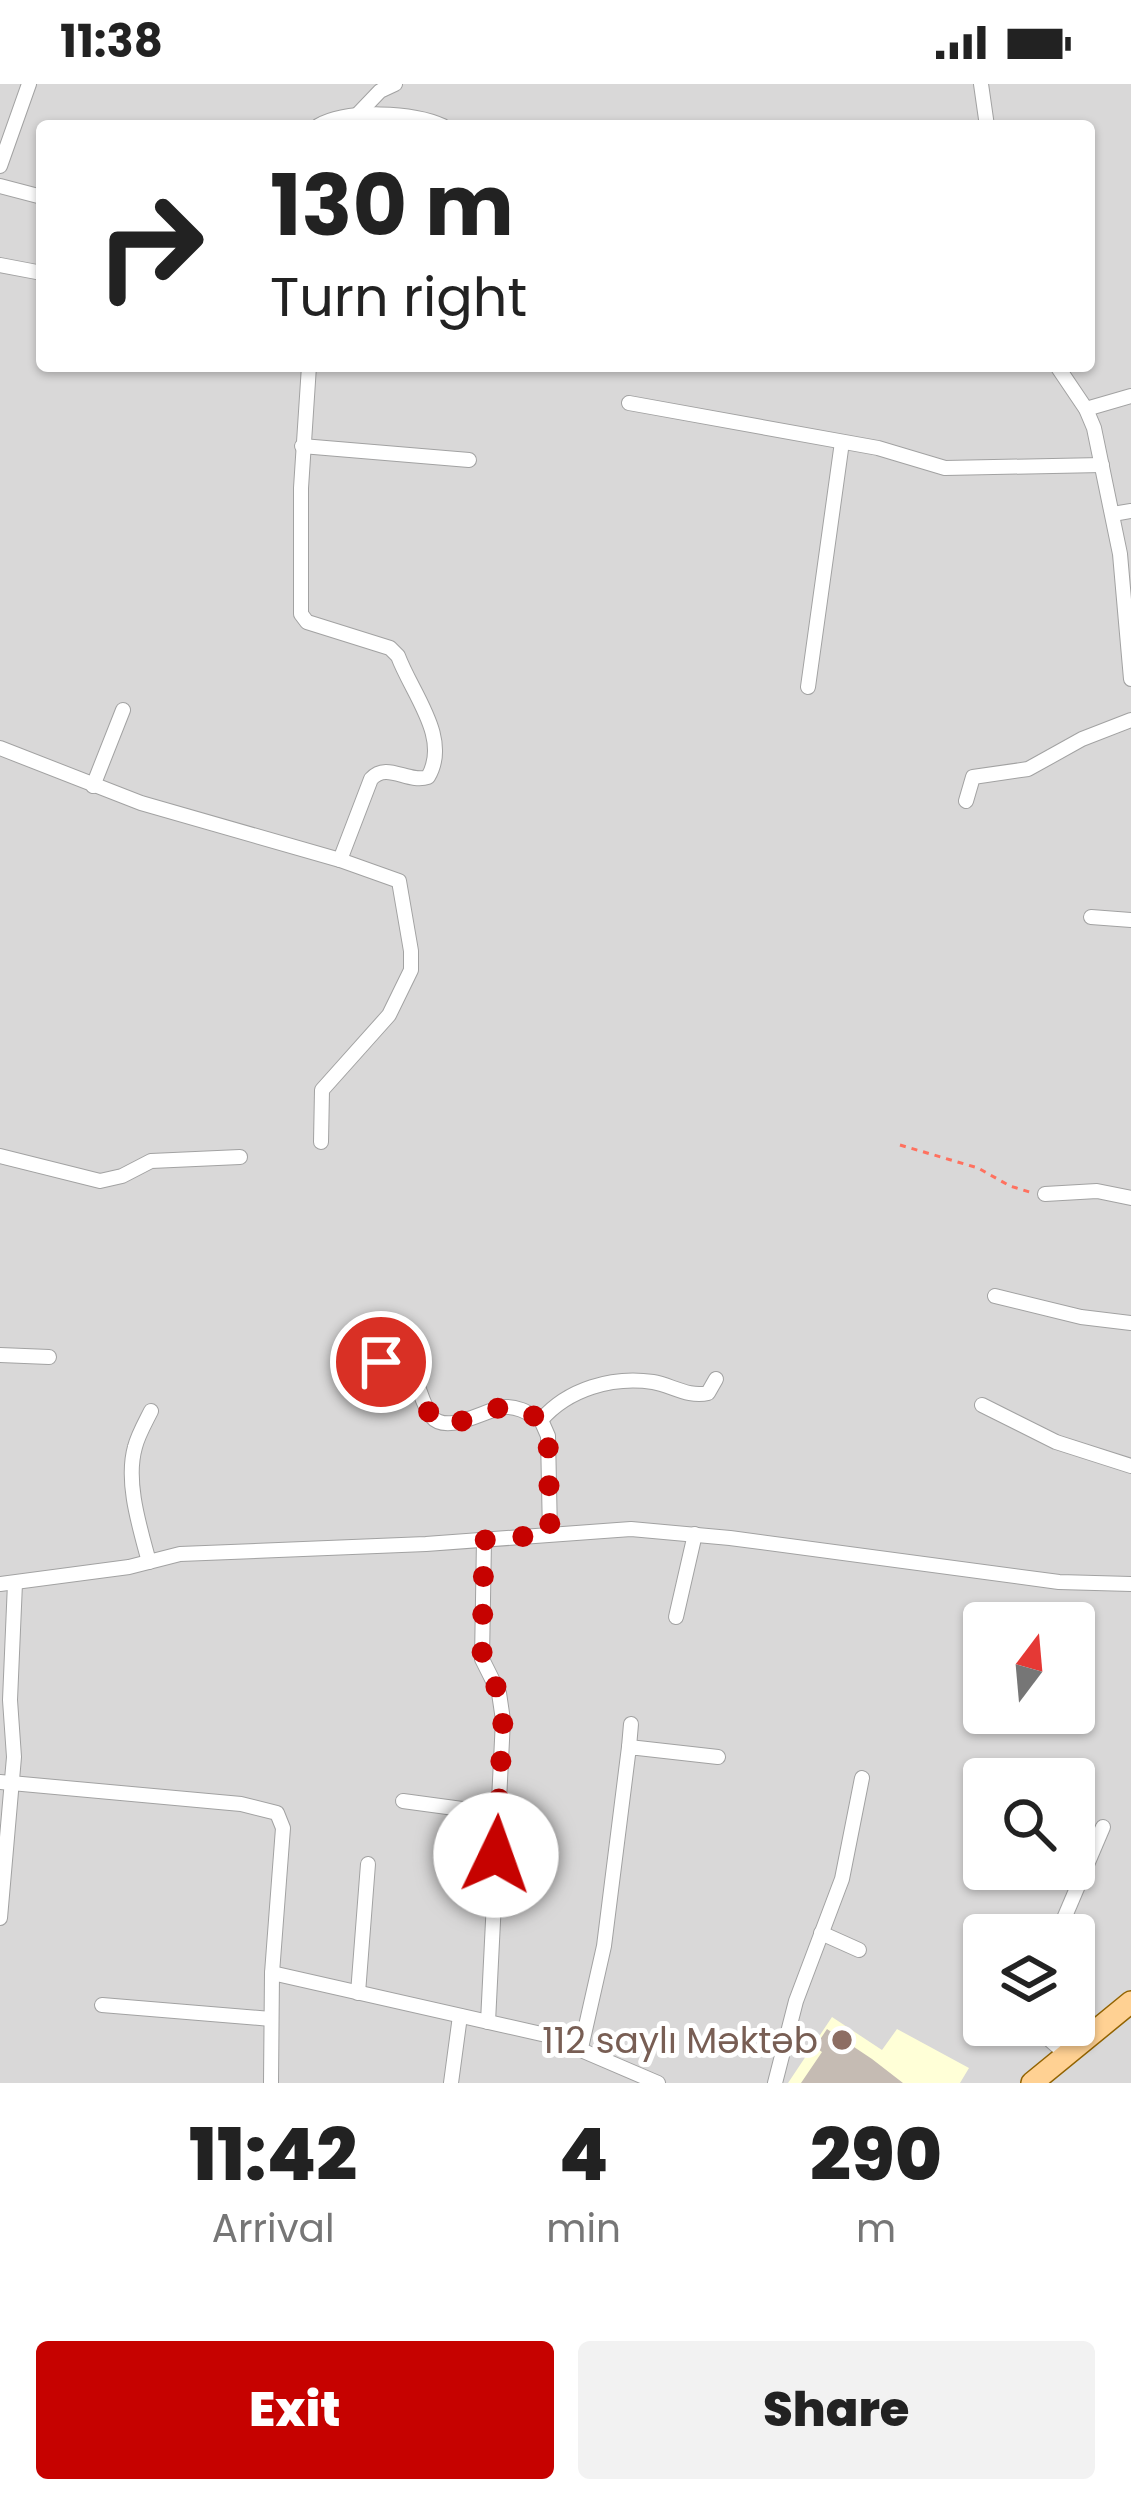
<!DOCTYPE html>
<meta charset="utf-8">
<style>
body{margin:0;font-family:Poppins,sans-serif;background:#f2f2f2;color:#222;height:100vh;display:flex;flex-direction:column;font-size:45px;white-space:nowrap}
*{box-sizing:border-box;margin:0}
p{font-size:39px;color:#767676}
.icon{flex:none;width:66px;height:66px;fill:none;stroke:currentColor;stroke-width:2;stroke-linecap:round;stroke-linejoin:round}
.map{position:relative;height:1999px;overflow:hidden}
.sheet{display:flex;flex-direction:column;background:#fff;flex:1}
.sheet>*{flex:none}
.guide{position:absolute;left:36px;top:36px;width:1059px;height:252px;border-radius:12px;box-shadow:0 3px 9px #0004;background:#fff;color:#222;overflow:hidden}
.needle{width:78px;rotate:16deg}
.fabs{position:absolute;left:963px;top:1518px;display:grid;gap:24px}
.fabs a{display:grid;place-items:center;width:132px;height:132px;border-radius:12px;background:#fff;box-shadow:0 3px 9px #0004;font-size:60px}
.pin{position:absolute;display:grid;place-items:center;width:102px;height:102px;color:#fff;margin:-51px;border:6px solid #fff;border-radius:50%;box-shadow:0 3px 12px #0007}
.me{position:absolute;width:132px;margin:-66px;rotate:3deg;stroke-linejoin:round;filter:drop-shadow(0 0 9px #0008)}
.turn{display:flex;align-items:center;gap:42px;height:252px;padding:0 36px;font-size:54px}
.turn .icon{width:156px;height:156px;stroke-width:2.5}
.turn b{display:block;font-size:84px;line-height:102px}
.eta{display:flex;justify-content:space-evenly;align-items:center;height:204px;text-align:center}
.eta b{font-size:72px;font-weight:800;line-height:84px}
.cta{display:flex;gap:24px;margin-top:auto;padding:24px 36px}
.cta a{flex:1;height:138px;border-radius:12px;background:#c60200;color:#fff;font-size:48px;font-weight:800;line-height:138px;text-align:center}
.cta a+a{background:#f2f2f2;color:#222}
.status{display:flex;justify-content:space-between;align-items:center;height:84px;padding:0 60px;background:#fff;direction:ltr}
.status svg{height:33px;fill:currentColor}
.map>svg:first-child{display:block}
</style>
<div class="status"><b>11:38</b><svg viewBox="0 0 49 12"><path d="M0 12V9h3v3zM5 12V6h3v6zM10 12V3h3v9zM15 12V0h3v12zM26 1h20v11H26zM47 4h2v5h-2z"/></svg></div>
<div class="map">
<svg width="1131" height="1999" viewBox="0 0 1131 1999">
<rect width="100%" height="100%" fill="#ede9e0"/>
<path fill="#d9d8d8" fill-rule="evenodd" d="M0,0H1131V1999H0ZM42,42H1089V282H42ZM984,1539H1074V1629H984ZM984,1695H1074V1785H984ZM984,1851H1074V1941H984Z"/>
<polygon fill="#ffffd7" points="832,1933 882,1966 897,1945 969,1984 960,1999 788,1999"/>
<polygon fill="#c5bbb3" points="827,1945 872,1975 903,1999 801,1999 822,1968 815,1963"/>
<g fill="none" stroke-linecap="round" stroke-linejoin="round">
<defs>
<g id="street">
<polyline points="981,0 987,42"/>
<polyline points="358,30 380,7 395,0"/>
<path d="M318,42C347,25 413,28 443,42"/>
<polyline points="0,82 29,0"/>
<polyline points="0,102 42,113"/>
<polyline points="0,181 42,189"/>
<path d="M309,282L301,404V530L307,538L390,564L398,572C412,610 451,654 428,693C408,700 387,677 371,695L340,776"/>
<polyline points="1057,282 1086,325 1094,344 1120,470 1131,595"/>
<polyline points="629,319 878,364 945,384 1102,381"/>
<polyline points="1086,325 1131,312"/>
<polyline points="302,362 469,376"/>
<polyline points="1113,430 1131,427"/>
<polyline points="808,603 842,358"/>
<polyline points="0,664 141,719 340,776 399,797 411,867 411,886 389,931 322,1006 321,1058"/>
<polyline points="93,702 123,626"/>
<polyline points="966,717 973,693 1028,685 1082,655 1131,636"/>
<polyline points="1091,833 1131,836"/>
<polyline points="0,1072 100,1097 122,1092 151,1077 240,1073"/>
<polyline points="1045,1110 1097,1107 1131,1114"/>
<polyline points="995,1212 1081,1233 1131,1239"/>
<polyline points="0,1271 49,1273"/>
<path d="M381,1278L411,1287C419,1300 422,1320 431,1332C447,1352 485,1325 505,1323C518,1322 530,1330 541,1336L548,1352L550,1450"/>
<polyline points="982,1321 1056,1358 1131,1382"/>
<path d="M541,1336C568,1305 612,1292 653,1298C671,1301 689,1314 708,1309L716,1295"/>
<polyline points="484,1456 482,1575 499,1609 503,1636 488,1938"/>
<path d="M149,1478C140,1444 125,1398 135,1363C138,1351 145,1339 151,1327"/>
<polyline points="0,1500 129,1483 180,1470 426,1460 631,1445 730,1454 1059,1498 1131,1500"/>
<polyline points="676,1533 695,1450"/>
<polyline points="629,1663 631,1640"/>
<polyline points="0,1698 241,1720 277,1729 283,1744 272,1889 271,1999"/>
<polyline points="403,1717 499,1730"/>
<polyline points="0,1834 14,1673 10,1616 15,1499"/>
<polyline points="821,1849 859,1866"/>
<polyline points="1057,1851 1103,1743"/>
<polyline points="272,1889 546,1951 658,1999"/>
<polyline points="358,1909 368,1780"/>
<polyline points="102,1921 271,1935"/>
<polyline points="1033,1941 1067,1971"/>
<polyline points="581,1964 604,1862 629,1663 718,1673"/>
<polyline points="451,1999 460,1932"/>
<polyline points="775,1999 796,1917 842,1795 862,1694"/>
</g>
<polyline id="primary" points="1032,1999 1131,1918"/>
</defs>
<use href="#street" stroke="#a2a2a2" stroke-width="16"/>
<use href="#primary" stroke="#926300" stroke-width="24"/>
<polyline stroke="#ff715f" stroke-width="3" stroke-dasharray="6 6" stroke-linecap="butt" points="900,1061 978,1084 1010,1102 1033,1109"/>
<use href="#street" stroke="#fff" stroke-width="14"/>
<use href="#primary" stroke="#ffd193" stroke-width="21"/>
</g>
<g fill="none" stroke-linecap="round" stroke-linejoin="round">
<path stroke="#c60200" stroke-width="21" stroke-dasharray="0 37.8" d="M381,1278L411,1287C419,1300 422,1320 431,1331C447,1352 485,1325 504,1323C518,1322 530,1330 541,1336L548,1352L550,1450L484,1456L482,1574L499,1609L503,1636L496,1771"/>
</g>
<circle fill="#8d6e63" stroke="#fff" stroke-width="4.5" cx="842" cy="1956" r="12"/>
<g text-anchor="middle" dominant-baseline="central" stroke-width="10" stroke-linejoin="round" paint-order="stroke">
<g font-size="36" fill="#785e54" stroke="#fff" text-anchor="end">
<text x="818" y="1956">112 saylı Məktəb</text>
</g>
</g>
</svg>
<div class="fabs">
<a><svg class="needle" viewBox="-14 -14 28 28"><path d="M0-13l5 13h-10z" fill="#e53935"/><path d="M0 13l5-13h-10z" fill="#767676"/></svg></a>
<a><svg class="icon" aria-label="search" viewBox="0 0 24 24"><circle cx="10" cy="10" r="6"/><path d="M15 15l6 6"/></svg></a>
<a><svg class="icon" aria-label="layers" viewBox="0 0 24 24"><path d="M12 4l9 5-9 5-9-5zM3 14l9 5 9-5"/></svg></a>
</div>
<div class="pin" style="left:381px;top:1278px;background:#d93025"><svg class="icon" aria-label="arrive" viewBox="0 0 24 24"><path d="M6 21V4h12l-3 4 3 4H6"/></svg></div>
<svg class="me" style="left:496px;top:1771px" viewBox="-20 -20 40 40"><circle r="19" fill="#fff"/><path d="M0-13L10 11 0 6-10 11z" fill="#c60200"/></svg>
<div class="guide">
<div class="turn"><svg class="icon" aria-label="right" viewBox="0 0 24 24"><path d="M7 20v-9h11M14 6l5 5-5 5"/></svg><div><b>130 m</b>Turn right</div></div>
</div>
</div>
<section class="sheet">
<div class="eta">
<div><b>11:42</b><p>Arrival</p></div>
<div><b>4</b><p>min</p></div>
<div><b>290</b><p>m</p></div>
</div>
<div class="cta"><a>Exit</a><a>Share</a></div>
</section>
